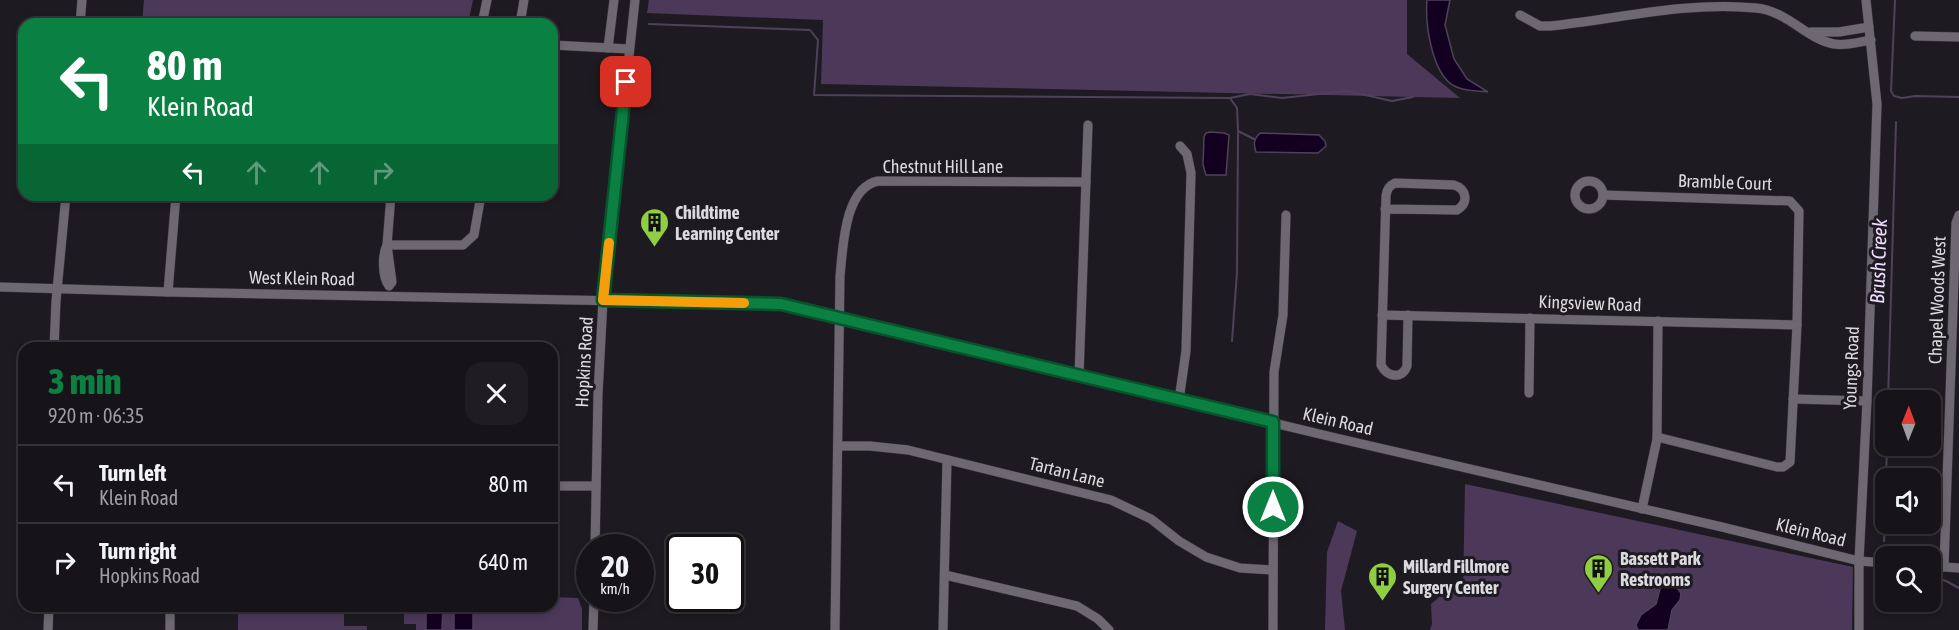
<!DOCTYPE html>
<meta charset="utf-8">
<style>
body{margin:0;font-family:"Asap Condensed",sans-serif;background:#1f1d22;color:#f1f3f6;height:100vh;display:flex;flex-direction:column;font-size:22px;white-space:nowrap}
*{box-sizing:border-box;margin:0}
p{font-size:20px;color:#9e9ea2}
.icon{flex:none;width:33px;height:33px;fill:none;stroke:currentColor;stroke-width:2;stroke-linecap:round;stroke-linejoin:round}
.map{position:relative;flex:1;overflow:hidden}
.sheet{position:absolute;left:18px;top:342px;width:540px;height:270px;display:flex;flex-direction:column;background:#161419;border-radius:18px;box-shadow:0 3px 9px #0003,0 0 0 2px #353338}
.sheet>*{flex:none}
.hud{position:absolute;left:18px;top:18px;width:540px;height:183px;border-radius:18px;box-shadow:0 3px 9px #0003,0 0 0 2px #353338;background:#0b8043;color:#fff;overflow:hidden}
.needle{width:39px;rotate:1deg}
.buttons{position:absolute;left:1875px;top:390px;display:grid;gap:12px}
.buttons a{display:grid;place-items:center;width:66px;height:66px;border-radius:12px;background:#161419;box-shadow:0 3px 9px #0003,0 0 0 2px #353338;font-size:30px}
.speed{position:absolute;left:576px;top:534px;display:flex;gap:12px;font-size:30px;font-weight:700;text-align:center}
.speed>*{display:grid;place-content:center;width:78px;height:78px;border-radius:50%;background:#161419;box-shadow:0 3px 9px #0003,0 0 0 2px #353338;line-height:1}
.speed small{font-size:15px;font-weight:400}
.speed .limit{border:3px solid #111;border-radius:9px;background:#fff;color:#111}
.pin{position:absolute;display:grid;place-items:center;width:51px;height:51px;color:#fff;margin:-26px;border-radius:12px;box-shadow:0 3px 9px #0006}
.me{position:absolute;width:66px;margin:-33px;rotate:0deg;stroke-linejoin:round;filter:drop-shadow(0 0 4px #0008)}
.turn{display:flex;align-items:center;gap:21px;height:126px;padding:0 30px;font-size:27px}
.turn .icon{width:78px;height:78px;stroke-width:2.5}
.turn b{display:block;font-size:42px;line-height:51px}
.lanes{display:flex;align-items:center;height:57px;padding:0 30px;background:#0003;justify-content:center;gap:30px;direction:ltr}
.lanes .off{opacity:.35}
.round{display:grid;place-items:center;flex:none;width:63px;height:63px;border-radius:18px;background:#1f1d22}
.headline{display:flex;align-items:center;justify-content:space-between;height:102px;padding:0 30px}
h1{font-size:36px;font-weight:800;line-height:45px;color:#0b8043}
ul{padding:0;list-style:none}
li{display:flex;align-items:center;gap:18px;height:78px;padding:0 30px;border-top:2px solid #353338}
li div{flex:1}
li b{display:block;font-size:22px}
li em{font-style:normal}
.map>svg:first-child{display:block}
</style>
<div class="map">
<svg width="1959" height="630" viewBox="0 0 1959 630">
<rect width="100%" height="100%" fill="#1e1a21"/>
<g fill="#4c395a">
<polygon points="144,0 473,0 468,24 142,24"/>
<polygon points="649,0 1407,0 1407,54 1460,98 821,84 823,20 647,13"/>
<polygon points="1465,484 1853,567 1852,630 1430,630 1432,624 1431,604 1443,594 1454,589 1463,593"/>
<polygon points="1338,521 1357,531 1341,591 1345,630 1325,630 1327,552"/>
<polygon points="552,597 578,598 582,609 582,630 416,630 416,624 404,624 404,611 417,611 417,606 552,606"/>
<polygon points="238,606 344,606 344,626 367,626 367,630 238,630"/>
</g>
<g fill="#130021" stroke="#4f415a" stroke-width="1.5">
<path d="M1427,0H1450L1445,25L1454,59L1467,79L1488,92C1479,91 1468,91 1459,88C1432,80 1425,24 1427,0Z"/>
<polygon points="1210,132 1224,133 1229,135 1226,175 1206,175 1203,165 1204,137 1206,133"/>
<path d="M1260,133L1319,135L1325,141L1326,146L1318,153L1256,152C1253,143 1254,139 1260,133Z"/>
<polygon points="1666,584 1675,586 1681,593 1680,600 1672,610 1668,630 1638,630 1636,625 1641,615 1656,604 1660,589"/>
<polygon points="426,606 443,606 442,630 426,630"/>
<rect x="454" y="606" width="19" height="24"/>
</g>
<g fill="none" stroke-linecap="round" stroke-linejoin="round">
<g stroke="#4f415a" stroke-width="2">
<polyline points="1895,0 1891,91 1894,96 1902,98 1915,96 1959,97"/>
<polyline points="649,24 810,30 818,40 814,95 1230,98 1237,108 1238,131 1237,272 1232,341"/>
<polyline points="1230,98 1250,94 1282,98 1347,91 1392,101 1413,97"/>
<polyline points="1238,131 1254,139"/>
<polyline points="1888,400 1896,122"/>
<polyline points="1886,478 1887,446"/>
<polyline points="1884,541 1886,489"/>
<polyline points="1882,569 1882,573 1886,574"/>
<polyline points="1930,576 1946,581 1959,588"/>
</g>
<defs>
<g id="minor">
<path d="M1520,15L1540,26H1550C1619,19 1686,1 1756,8C1788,11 1806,39 1834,44C1846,46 1859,42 1871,40"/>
<polyline points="80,24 82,0"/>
<polyline points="482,24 487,0"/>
<polyline points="520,24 524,0"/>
<polyline points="1811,32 1839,32 1869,27"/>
<polyline points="1915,36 1959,37"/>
<polyline points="552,45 629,49"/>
<polyline points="608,48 614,0"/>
<circle cx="1589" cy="195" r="14"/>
<polyline points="1603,195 1790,201 1799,211 1797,325 1790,462 1783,467 1777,467 1657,437"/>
<path d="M1385,209L1457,210C1469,203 1467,189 1454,185L1395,183C1389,186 1387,189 1386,196L1381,365C1387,377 1402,380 1407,366L1408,315"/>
<path d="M387,245L392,282L389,286C382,277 382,255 387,245L391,195"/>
<polyline points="387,245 463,245 474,235 481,195"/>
<polyline points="0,287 168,292 781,304 1332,437 1722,527 1859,561 1886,563"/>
<polyline points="168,292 176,195"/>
<polyline points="1382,315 1797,325"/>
<polyline points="54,348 56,301 66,195"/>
<polyline points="1079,376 1088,125"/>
<polyline points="1529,393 1530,318"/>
<polyline points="1793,399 1867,401"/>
<polyline points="1179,400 1186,351 1191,173 1187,154 1180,146"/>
<polyline points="838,446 870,446 908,450 1111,500 1151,519 1179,541 1206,557 1240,568 1272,570"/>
<polyline points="552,486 596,486"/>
<polyline points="1642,509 1657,439 1658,321"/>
<polyline points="595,548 598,394 603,300 635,0"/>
<polyline points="1930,566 1959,568"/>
<polyline points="1944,567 1956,223 1959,215"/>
<polyline points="945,575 1077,606 1098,619 1109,630"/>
<polyline points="48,630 49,606"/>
<polyline points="170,630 170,606"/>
<polyline points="593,630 594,598"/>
<path d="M835,630L840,276C843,248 844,188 878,181L1086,182"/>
<polyline points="943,630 947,460"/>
<polyline points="1273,630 1274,372 1283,315 1286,215"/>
<polyline points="1859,630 1859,561 1867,401 1877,104 1866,0"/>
</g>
</defs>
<use href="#minor" stroke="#373439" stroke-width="10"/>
<use href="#minor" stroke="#6d6871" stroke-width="9"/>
</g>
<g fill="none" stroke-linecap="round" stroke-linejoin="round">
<defs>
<polyline id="route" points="626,82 603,300 781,304 1273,422 1273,507"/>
</defs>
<use href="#route" stroke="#07532c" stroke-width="15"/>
<use href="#route" stroke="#0b8043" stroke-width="10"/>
<polyline stroke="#f59e0b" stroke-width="10" points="609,243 603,300 744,303"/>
</g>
<defs>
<symbol id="building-pin" viewBox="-11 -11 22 30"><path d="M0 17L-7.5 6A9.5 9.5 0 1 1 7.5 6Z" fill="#8fcd42" stroke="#1e1a21"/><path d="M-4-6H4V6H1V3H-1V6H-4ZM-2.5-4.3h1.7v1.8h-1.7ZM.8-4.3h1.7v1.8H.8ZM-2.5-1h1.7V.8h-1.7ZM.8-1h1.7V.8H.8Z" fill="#111"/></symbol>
</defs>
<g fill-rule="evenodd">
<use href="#building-pin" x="638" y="206" width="33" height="45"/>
<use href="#building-pin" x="1582" y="552" width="33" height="45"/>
<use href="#building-pin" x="1366" y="560" width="33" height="45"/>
</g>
<g text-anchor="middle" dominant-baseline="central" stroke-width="6" stroke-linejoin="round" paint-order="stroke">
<g font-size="18" fill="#dcdade" stroke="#1e1a21">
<text x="943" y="166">Chestnut Hill Lane</text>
<text transform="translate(1725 182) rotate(2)">Bramble Court</text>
<text transform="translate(302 278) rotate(1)">West Klein Road</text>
<text transform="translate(1937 300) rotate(-88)">Chapel Woods West</text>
<text transform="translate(1590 303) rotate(2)">Kingsview Road</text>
<text transform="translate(584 362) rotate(-87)">Hopkins Road</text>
<text transform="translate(1851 368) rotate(-88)">Youngs Road</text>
<text transform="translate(1338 421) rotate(13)">Klein Road</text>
<text transform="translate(1067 472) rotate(14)">Tartan Lane</text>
<text transform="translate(1811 532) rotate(14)">Klein Road</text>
</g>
<g font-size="18" font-weight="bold" fill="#dcdade" stroke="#1e1a21" text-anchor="start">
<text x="675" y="212">Childtime<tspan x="675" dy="21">Learning Center</tspan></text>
<text x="1620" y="558">Bassett Park<tspan x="1620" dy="21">Restrooms</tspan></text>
<text x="1403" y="566">Millard Fillmore<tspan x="1403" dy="21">Surgery Center</tspan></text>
</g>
<g font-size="20" font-style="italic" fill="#f0dcff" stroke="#1e1a21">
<text transform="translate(1878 261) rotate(-88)">Brush Creek</text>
</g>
</g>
</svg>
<div class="buttons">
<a><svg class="needle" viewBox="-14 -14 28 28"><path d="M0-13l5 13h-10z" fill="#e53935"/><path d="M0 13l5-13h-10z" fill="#9e9ea2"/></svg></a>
<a><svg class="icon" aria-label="sound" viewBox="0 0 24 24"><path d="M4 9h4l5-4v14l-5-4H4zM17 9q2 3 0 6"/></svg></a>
<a><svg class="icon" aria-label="search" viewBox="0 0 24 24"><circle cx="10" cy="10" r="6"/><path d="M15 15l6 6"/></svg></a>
</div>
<div class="speed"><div>20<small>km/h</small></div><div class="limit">30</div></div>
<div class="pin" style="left:626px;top:82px;background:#d93025"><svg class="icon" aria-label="arrive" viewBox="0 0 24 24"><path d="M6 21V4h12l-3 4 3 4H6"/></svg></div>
<svg class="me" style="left:1273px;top:507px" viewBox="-20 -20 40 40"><circle r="17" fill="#0b8043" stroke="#fff" stroke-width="3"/><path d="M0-11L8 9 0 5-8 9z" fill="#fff"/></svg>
<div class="hud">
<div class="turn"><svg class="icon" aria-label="left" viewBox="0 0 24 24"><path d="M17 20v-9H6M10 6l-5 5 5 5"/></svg><div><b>80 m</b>Klein Road</div></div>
<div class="lanes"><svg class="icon" aria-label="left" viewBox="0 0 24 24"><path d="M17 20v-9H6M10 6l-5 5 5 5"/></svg><svg class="icon off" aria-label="ahead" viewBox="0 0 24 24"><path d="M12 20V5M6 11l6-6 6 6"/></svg><svg class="icon off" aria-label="ahead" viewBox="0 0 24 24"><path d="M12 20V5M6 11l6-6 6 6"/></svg><svg class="icon off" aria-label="right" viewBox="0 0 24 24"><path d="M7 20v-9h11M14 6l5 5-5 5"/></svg></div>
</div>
<section class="sheet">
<div class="headline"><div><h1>3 min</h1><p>920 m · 06:35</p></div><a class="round"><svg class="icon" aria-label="close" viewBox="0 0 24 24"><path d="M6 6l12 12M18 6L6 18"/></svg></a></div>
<ul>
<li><svg class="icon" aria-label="left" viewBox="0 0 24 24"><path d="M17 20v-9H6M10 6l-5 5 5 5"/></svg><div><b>Turn left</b><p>Klein Road</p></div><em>80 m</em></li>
<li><svg class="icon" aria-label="right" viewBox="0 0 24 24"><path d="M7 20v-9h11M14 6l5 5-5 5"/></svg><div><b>Turn right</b><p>Hopkins Road</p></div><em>640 m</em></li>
</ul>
</section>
</div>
